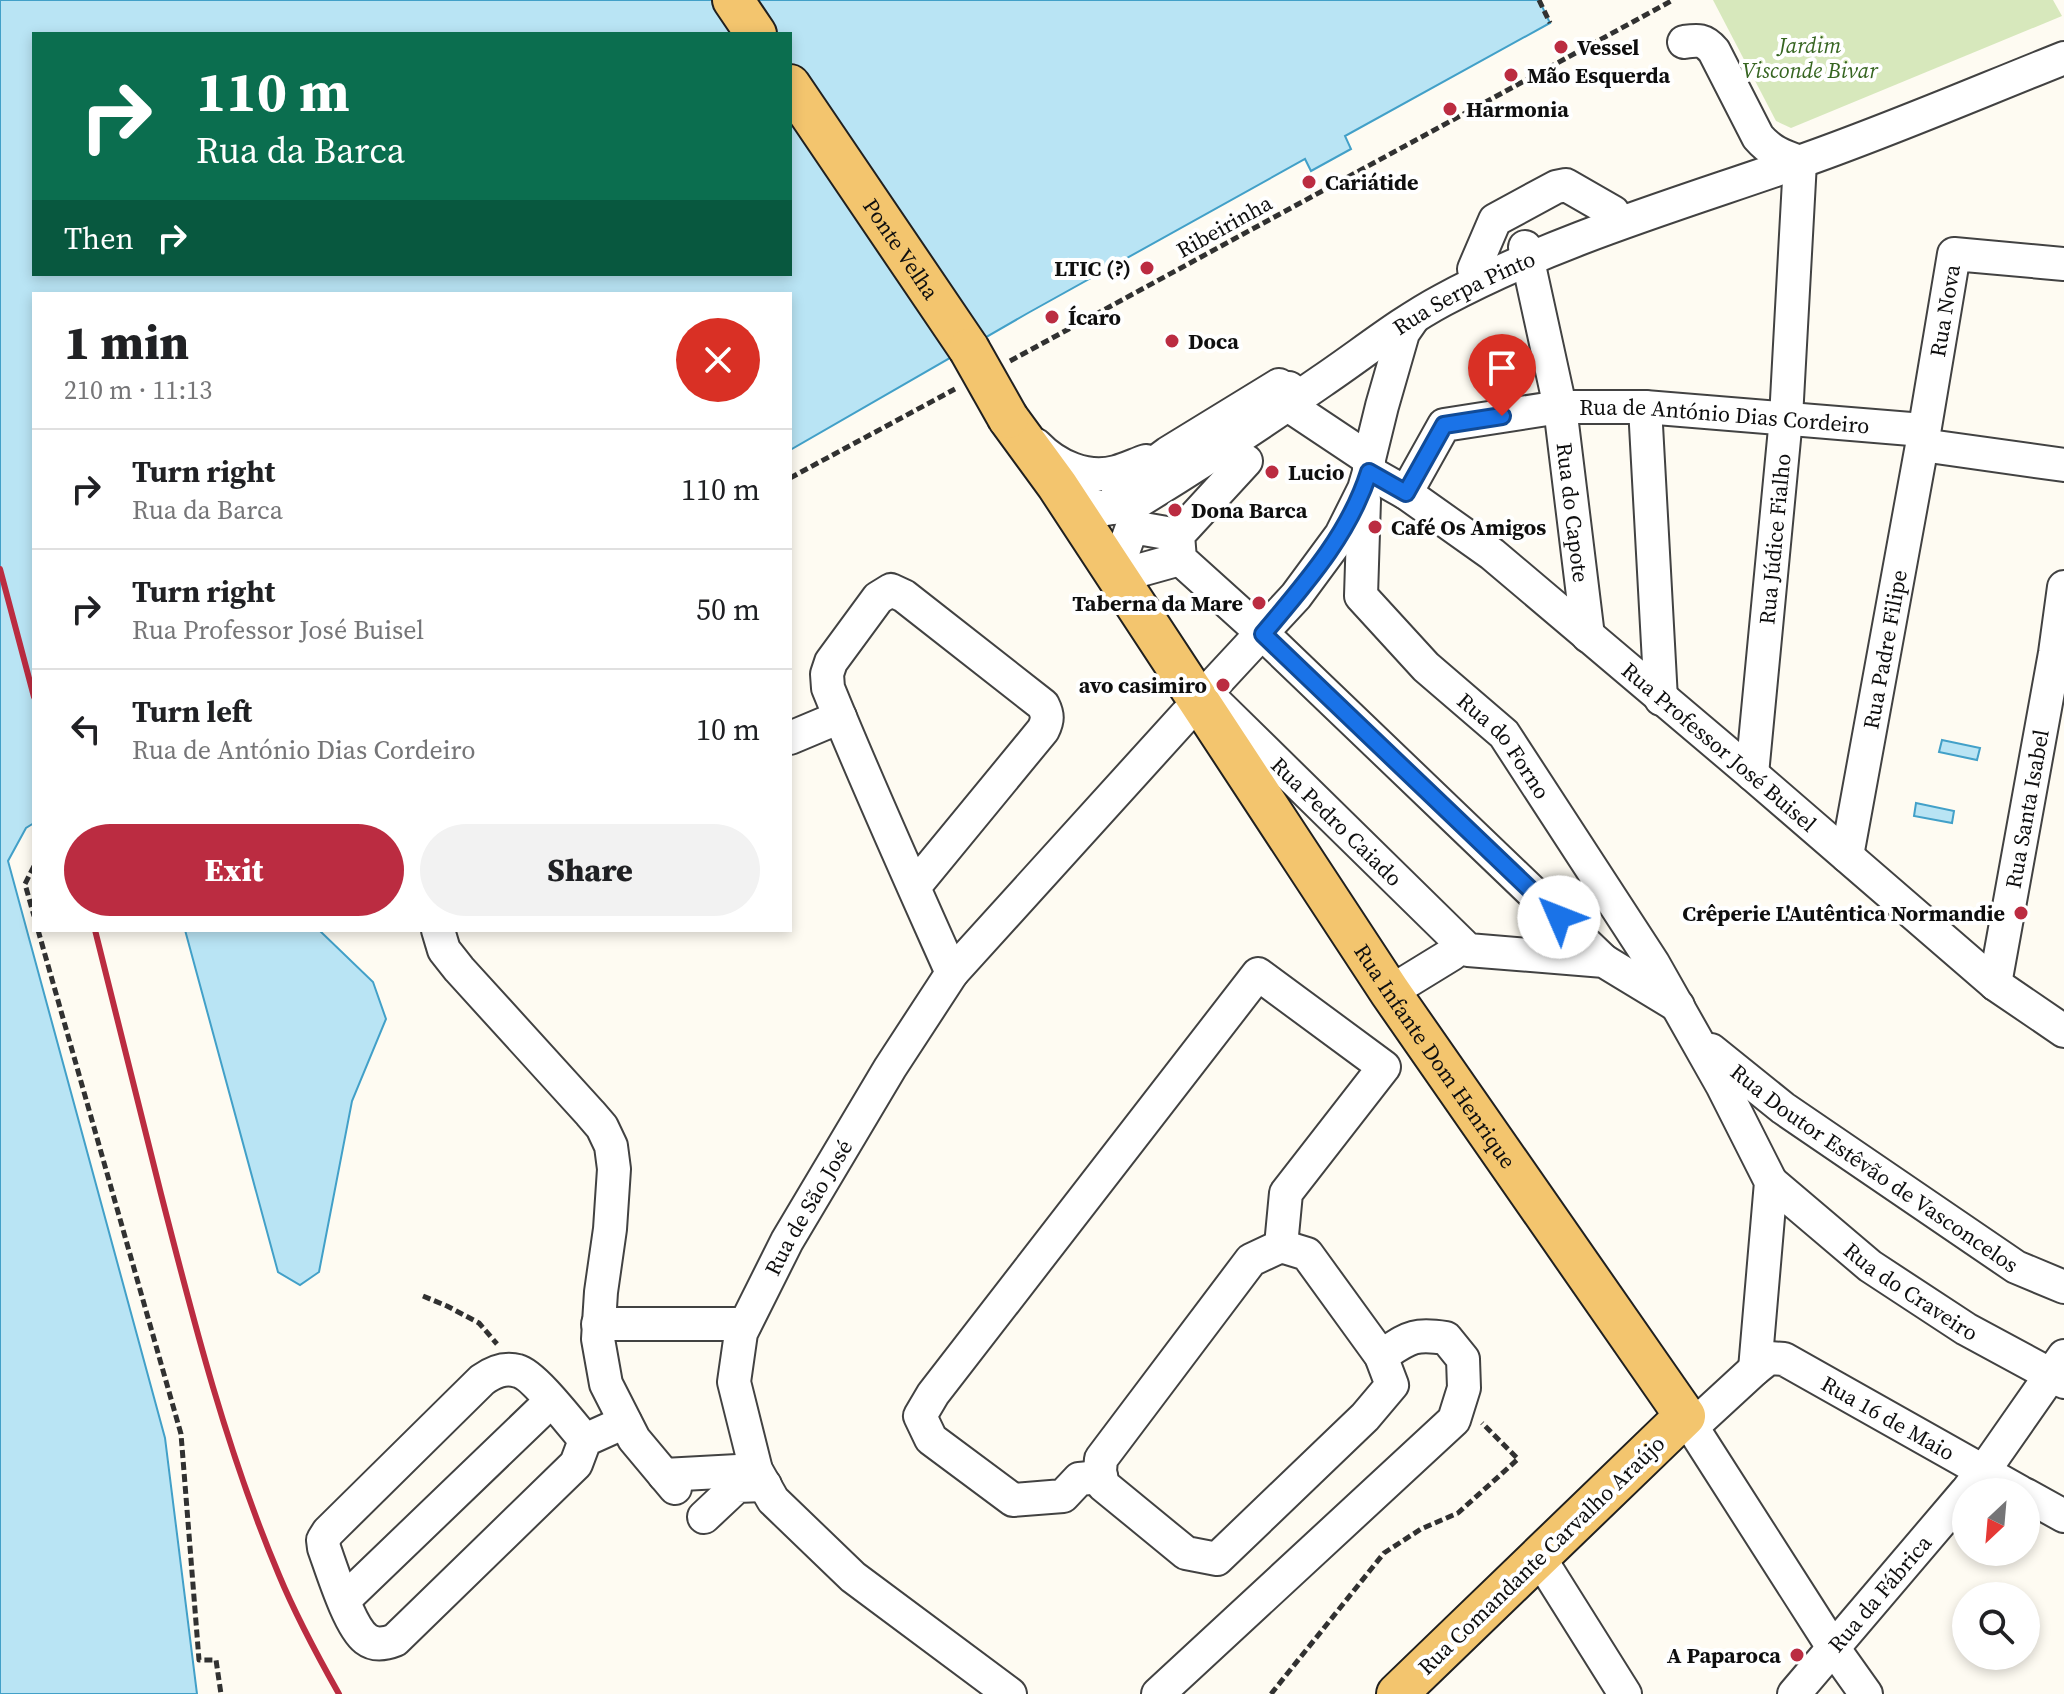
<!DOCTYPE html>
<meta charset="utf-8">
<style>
body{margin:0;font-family:"Source Serif 4",serif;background:#f2f2f2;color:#202124;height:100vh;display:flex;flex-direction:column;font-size:30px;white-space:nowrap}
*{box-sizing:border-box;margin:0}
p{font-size:26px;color:#757577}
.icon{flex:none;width:44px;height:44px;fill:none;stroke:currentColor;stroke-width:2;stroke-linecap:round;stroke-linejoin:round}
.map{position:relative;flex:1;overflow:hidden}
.details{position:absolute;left:32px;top:292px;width:760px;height:640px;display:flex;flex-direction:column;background:#fff;border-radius:0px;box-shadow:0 4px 12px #0003}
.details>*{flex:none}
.banner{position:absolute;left:32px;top:32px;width:760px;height:244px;border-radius:0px;box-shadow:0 4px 12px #0003;background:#0b6e4f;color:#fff;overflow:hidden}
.needle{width:52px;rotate:206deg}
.buttons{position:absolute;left:1952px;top:1478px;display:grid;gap:16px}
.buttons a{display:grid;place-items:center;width:88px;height:88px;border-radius:50%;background:#fff;box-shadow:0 4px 12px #0003;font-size:40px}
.pin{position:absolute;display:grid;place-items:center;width:68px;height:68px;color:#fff;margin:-82px -34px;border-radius:50% 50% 50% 0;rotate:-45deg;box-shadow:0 0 8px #0007}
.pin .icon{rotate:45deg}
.me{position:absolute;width:88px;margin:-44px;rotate:314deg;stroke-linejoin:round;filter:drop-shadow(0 0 6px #0008)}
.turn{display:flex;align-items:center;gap:28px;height:168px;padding:0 32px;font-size:36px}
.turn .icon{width:104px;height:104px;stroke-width:2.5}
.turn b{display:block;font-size:56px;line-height:68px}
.then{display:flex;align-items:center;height:76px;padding:0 32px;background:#0003;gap:16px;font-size:30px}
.round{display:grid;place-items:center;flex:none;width:84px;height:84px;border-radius:42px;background:#f2f2f2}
.head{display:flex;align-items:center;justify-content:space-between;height:136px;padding:0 32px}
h1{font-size:48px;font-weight:800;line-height:60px}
.button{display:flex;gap:16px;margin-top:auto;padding:16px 32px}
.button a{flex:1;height:92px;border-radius:48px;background:#bb2c41;color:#fff;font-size:32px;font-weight:800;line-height:92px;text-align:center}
.button a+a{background:#f2f2f2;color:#202124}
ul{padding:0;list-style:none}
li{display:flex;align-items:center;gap:24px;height:120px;padding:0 32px;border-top:2px solid #e0e0e0}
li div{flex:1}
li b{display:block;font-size:30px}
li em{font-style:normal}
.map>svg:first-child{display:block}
</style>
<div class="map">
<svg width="2064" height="1694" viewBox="0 0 2064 1694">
<rect width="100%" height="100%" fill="#fefbf2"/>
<polygon fill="#d7e8bc" points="1713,0 2053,0 2062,16 1791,128 1776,121"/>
<g fill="#b9e4f4" stroke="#42a0c8" stroke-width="2" fill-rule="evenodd">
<path d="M0,0H1539L1550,23L1345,136L1351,149L1311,171L1305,159L1028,313L790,450V294H34V823L26,828L8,861L165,1438L197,1694H0ZM34,34H790V274H34Z"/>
<polygon points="1942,740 1980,748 1977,760 1939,752"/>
<polygon points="1916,803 1954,811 1952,823 1914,816"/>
<polygon points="185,930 319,930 373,982 386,1019 352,1101 319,1272 300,1285 278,1272"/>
</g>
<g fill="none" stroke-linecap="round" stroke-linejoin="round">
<defs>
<g id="minor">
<path d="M1684,42C1698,40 1704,39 1714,51L1758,137C1770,151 1782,156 1800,162"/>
<path id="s1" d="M1525,247L1560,407L1588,636"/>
<polyline points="1474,269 1495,220 1556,187 1566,185 1613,212"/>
<path id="s2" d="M1412,320L1403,333L1382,406L1369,459V472L1364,489L1341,535L1296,596L1206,693L1468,950L1604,961L1678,1006"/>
<polyline points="1289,388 1286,396 1288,405 1369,459"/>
<polyline points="1645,407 1661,699"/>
<path d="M1036,445C1056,466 1087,480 1116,472C1127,469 1137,464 1146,461"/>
<polyline points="1922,445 2064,465"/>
<polyline points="1246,461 1178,535 1180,559 1263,634 1604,961"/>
<path id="s3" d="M1369,472L1406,493L1492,554L1752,774L1995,984L2064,1031"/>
<path id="s4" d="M1057,486L1073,499L1106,509L1134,504C1198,465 1260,424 1322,381C1362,354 1400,323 1443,300C1555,240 1679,204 1799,162C1888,131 1976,93 2064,58"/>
<path id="s5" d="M1406,493L1444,425L1560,407H1645L1923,430"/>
<path id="s6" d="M1364,500L1361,596L1426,667L1504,734L1653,963L1722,1085L1771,1182L1755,1369"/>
<polyline points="1112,508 1116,498 1129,482 1168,453 1279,385"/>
<polyline points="1125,574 1123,552 1132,527 1178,535"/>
<polyline points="1119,576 1180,559"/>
<polyline points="790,738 840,717"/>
<path id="s7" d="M1752,774L1786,418L1800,162"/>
<path id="s8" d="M1847,856L1922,445L1954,254L2064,264"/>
<path d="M914,887L1043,730C1048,720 1048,715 1043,705L904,596L891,590L878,598L831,662L827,674L828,688C867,784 910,879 952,973"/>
<polyline points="438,930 444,950 459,969 590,1113 602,1127 611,1146 614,1169 610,1229 601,1292 598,1339 606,1384 634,1439 675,1488"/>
<path id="s9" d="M1995,984L2055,653L2064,587"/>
<polyline points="1390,992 1452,954"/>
<path id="s10" d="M1711,1050L1783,1108L2016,1267L2064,1287"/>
<path id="s11" d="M1771,1182L1870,1266L1966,1329L2064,1382"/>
<polygon points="1281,1246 1307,1254 1381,1356 1392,1385 1365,1417 1217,1559 1186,1553 1103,1485 1100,1471 1101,1459 1251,1260"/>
<polyline points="598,1324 745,1324"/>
<polyline points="1685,1416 1834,1649 1866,1694"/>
<path id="s12" d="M1692,1427L1755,1369L1769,1358L1784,1359L2020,1492"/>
<path d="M585,1440L576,1464L395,1640C385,1644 375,1646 366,1639C349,1626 332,1570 324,1548L323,1540L328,1532L482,1380C493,1372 504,1367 518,1371C534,1375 572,1425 585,1440L625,1422"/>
<polyline points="664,1475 756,1470"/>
<polyline points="1101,1477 1079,1479 1063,1496 1013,1500 931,1439 920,1416 933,1394 1258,974 1384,1067 1286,1193 1282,1235"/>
<polyline points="1970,1487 1983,1472 2064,1356"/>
<polyline points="2026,1495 2064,1516"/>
<polyline points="704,1517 737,1486 765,1485"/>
<polyline points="1539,1557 1625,1694"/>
<polyline points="344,1600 551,1401"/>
<path id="s13" d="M1010,1694L853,1577L773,1500L756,1470L734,1382L741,1333L787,1241L890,1068L952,973L1186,715"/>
<path d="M1158,1694L1454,1420L1464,1388L1463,1359L1446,1338C1412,1333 1409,1338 1381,1356"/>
<path id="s14" d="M1794,1694L1966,1492"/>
</g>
<g id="major">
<polyline points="733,0 756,34"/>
<path id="s15" d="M790,85L969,349"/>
<path id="s16" d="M1008,418L1057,485L1390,992L1685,1416L1397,1694"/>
</g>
</defs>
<use href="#minor" stroke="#424242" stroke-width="36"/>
<use href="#major" stroke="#202020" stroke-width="44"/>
<g stroke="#313131" stroke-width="5" stroke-dasharray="8 4" stroke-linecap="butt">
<polyline points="1539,0 1550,23"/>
<polyline points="1010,361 1673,0"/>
<polyline points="790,478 955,389"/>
<polyline points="34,866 25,884 34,916"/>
<polyline points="38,930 181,1434 199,1660 216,1660 221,1694"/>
<polyline points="423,1296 447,1306 479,1323 497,1344"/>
<polyline points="1271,1694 1384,1553 1421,1529 1458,1513 1518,1459 1482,1423"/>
</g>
<use href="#minor" stroke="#fff" stroke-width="32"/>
<use href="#major" stroke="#f3c56e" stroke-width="40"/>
<g stroke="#bb2c41" stroke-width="6">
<polyline points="0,569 34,697"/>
<path d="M95,930C117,1018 139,1106 161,1194C194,1323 227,1452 279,1575C296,1616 317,1655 339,1694"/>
</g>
<defs>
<polyline id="major-bridge" points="969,349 1008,418"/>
</defs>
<use href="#major-bridge" stroke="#202020" stroke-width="44" stroke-linecap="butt"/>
<use href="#major-bridge" stroke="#f3c56e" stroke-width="40"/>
</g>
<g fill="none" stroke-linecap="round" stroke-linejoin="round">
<defs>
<path id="route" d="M1502,416L1444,425L1406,493L1369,472C1349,535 1305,584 1263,634L1559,917"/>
</defs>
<use href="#route" stroke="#114b97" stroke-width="20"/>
<use href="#route" stroke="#1a73e8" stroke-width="14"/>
</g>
<g fill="#bb2c41" stroke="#fff" stroke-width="3">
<circle cx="1561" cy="47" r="8"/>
<circle cx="1511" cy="75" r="8"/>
<circle cx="1450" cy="109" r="8"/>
<circle cx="1309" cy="182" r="8"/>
<circle cx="1147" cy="268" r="8"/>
<circle cx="1052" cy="317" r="8"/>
<circle cx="1172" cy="341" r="8"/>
<circle cx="1272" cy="472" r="8"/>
<circle cx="1175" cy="510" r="8"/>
<circle cx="1375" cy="527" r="8"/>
<circle cx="1259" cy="603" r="8"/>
<circle cx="1223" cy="685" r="8"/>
<circle cx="2021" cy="913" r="8"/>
<circle cx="1797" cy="1655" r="8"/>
</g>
<g text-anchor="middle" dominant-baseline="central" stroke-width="8" stroke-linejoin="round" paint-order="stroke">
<g font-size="22" font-style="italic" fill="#366521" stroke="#fff">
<text x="1810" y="45">Jardim<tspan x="1810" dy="25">Visconde Bivar</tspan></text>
</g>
<g font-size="22" font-weight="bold" fill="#0f0f0f" stroke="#fff" text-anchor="start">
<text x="1577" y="47">Vessel</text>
<text x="1527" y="75">Mão Esquerda</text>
<text x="1466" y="109">Harmonia</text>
<text x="1325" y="182">Cariátide</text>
<text x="1131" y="268" text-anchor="end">LTIC (?)</text>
<text x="1068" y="317">Ícaro</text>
<text x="1188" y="341">Doca</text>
<text x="1288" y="472">Lucio</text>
<text x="1191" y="510">Dona Barca</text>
<text x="1391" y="527">Café Os Amigos</text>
<text x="1243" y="603" text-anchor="end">Taberna da Mare</text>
<text x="1207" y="685" text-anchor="end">avo casimiro</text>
<text x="2005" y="913" text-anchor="end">Crêperie L'Autêntica Normandie</text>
<text x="1781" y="1655" text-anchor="end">A Paparoca</text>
</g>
<g font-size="22" fill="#0f0f0f" stroke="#fff">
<text transform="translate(1224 226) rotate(-29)">Ribeirinha</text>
<text stroke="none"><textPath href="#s15" startOffset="198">Ponte Velha</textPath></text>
<text stroke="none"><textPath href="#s4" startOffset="476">Rua Serpa Pinto</textPath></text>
<text stroke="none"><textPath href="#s8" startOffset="554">Rua Nova</textPath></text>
<text stroke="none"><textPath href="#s5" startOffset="360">Rua de António Dias Cordeiro</textPath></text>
<text stroke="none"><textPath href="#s1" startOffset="270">Rua do Capote</textPath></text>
<text stroke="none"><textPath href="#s7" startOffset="236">Rua Júdice Fialho</textPath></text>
<text stroke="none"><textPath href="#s8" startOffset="210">Rua Padre Filipe</textPath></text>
<text stroke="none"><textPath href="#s6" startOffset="304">Rua do Forno</textPath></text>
<text stroke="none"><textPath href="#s3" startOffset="446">Rua Professor José Buisel</textPath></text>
<text stroke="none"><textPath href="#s9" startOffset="178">Rua Santa Isabel</textPath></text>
<text stroke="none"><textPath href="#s2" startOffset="620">Rua Pedro Caiado</textPath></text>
<text stroke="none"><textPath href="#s16" startOffset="768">Rua Infante Dom Henrique</textPath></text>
<text stroke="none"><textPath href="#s10" startOffset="202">Rua Doutor Estêvão de Vasconcelos</textPath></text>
<text stroke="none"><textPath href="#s13" startOffset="624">Rua de São José</textPath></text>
<text stroke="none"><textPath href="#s11" startOffset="178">Rua do Craveiro</textPath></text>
<text stroke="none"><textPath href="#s12" startOffset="238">Rua 16 de Maio</textPath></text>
<text transform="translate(1541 1555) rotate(-44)">Rua Comandante Carvalho Araújo</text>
<text stroke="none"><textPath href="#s14" startOffset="132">Rua da Fábrica</textPath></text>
</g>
</g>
</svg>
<div class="buttons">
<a><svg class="needle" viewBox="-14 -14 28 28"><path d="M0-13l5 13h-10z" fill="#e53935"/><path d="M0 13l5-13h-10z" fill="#757577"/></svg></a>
<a><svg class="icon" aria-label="search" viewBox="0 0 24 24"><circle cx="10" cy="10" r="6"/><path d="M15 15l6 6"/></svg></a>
</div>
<div class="pin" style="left:1502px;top:416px;background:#d93025"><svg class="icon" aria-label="arrive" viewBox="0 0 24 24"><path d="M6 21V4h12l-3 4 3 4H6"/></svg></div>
<svg class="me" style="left:1559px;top:917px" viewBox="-20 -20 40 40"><circle r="19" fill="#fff"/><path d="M0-13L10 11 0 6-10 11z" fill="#1a73e8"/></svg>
<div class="banner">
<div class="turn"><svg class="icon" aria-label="right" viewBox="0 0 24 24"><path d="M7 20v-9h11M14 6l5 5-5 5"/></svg><div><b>110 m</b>Rua da Barca</div></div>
<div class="then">Then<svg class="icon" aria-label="right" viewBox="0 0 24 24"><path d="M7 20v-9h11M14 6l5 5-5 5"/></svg></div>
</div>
<section class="details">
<div class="head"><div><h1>1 min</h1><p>210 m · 11:13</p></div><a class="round" style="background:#d93025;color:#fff"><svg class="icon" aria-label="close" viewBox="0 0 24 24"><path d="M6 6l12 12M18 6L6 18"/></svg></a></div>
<ul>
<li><svg class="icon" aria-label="right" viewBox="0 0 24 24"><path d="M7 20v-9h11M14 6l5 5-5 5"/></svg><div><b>Turn right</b><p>Rua da Barca</p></div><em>110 m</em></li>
<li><svg class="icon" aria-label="right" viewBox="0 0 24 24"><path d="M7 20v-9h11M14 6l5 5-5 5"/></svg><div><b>Turn right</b><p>Rua Professor José Buisel</p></div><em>50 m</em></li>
<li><svg class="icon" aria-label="left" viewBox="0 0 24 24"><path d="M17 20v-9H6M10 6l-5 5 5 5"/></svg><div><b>Turn left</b><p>Rua de António Dias Cordeiro</p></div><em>10 m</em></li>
</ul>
<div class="button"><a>Exit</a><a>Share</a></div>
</section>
</div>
